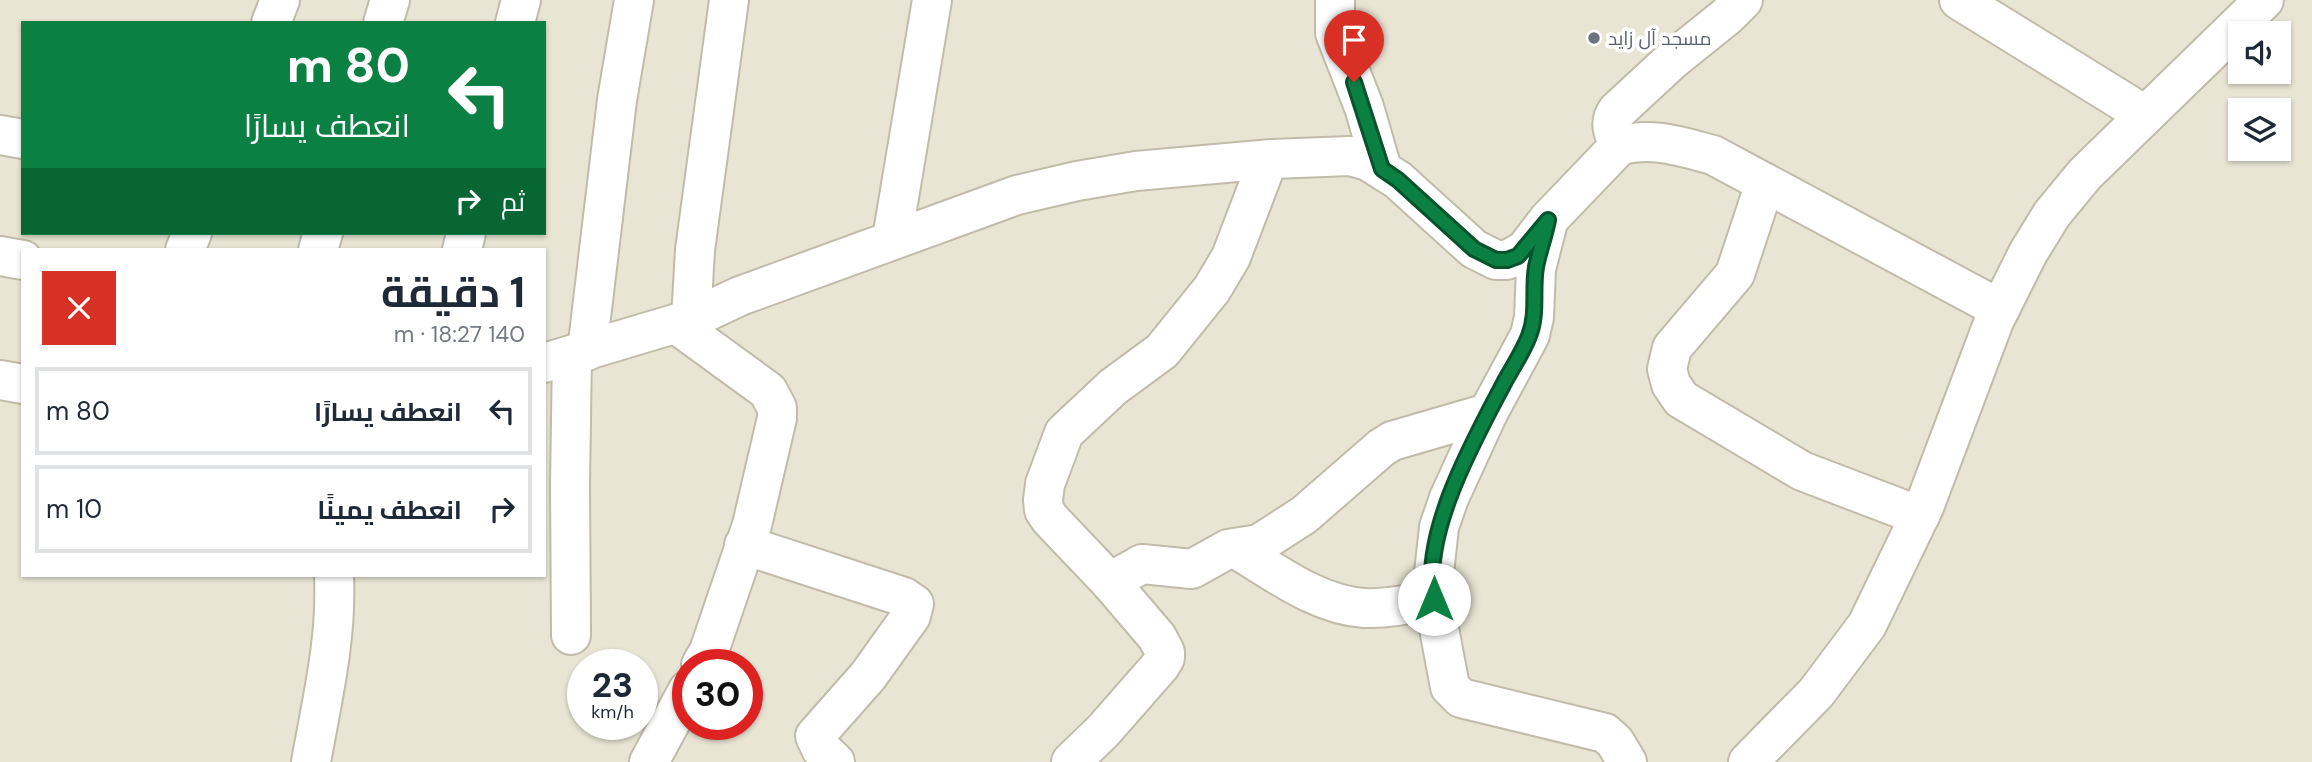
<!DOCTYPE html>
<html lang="ar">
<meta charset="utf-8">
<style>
body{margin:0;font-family:"DM Sans",Cairo,sans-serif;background:#f6f6f7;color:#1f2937;direction:rtl;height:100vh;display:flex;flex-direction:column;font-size:26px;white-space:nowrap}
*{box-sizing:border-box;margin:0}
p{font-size:23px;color:#747a83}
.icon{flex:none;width:38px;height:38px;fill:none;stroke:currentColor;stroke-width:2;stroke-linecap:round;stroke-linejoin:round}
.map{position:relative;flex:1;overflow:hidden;direction:ltr}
.sheet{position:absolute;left:21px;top:248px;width:525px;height:329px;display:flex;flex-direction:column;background:#fff;border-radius:0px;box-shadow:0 2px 5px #0004;direction:rtl}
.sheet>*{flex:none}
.banner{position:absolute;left:21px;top:21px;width:525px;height:214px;border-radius:0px;box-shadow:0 2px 5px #0004;direction:rtl;background:#0b8043;color:#fff;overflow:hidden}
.controls{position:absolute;left:2228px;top:21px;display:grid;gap:14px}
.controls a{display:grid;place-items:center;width:63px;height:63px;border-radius:0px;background:#fff;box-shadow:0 2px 5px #0004;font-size:35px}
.speed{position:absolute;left:567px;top:649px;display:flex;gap:14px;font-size:35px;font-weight:700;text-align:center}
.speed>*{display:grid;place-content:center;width:91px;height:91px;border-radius:50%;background:#fff;box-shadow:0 2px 5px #0004;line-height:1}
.speed small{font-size:18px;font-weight:400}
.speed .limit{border:10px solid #d22;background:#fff;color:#111}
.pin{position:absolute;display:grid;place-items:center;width:60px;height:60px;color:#fff;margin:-72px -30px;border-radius:50% 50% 50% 0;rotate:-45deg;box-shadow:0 0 7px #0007}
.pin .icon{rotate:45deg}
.me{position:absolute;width:77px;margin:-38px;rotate:0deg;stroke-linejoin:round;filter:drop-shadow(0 0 5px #0008)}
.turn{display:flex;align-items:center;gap:24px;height:147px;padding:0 21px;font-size:32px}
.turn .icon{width:91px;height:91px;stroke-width:2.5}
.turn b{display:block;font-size:49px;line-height:60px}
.then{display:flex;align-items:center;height:66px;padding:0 21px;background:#0003;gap:14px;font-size:26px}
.round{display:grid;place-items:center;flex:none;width:74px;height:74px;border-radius:0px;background:#f6f6f7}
.head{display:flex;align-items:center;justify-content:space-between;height:119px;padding:0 21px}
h1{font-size:42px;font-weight:700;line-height:52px}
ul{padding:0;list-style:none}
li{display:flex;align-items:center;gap:21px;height:88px;margin:0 14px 10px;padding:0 7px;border:4px solid #e0e1e3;border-radius:0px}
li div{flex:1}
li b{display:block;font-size:26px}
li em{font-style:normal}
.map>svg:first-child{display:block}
</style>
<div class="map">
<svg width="2312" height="762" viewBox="0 0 2312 762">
<rect width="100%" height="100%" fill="#f5f2e7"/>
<path fill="#e9e5d5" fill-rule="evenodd" d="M0,0H2312V762H0ZM23,23H544V233H23ZM2240,33H2278V72H2240ZM2240,110H2278V149H2240ZM23,250H544V576H23ZM583,665H642V724H583ZM688,665H747V724H688Z"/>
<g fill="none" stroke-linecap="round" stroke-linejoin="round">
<defs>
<g id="street">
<polyline points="1335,0 1335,33 1364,107 1382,169"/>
<polyline points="1959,0 2145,115"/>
<polyline points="271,23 280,0"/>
<polyline points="383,23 390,0"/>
<polyline points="515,23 521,0"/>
<polyline points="0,135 23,139"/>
<path d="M1619,146C1614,134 1608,123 1617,111L1671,61L1727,16L1743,0"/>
<polyline points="1765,183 1735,274 1672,348 1667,369 1671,384 1681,399 1802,471 1920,516"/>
<polyline points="1547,226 1536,269 1534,317 1530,335 1488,413 1449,498 1439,527 1432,591 1450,687 1461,698 1605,733 1615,742 1627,762"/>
<polyline points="892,239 932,0"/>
<polyline points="185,250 192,233"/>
<polyline points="318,250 323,233"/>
<polyline points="462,250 466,233"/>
<polyline points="0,256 23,260"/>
<polyline points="691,319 695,250 729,0"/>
<polyline points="676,324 768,391 777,408 777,418 752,525 709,651 701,665"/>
<polyline points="587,351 617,100 634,0"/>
<path d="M544,363L691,319L740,296L1017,195L1077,181L1136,171L1272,159L1350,156L1368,161L1398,180L1474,249L1496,260H1507L1525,250L1548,220L1619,146C1651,136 1682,147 1713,155L2000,309"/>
<polyline points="0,380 23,384"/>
<polyline points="744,545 904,597 914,604 911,616 868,676 815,736 821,749 835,762"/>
<path d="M1236,549C1275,572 1317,605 1364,608C1387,609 1410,604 1434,599"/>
<polyline points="1110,582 1142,564 1192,569 1228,549 1259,544 1304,515 1381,448 1392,441 1488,413"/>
<polyline points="571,635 570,485 572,355"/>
<path d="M311,762C322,700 337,639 334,576"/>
<polyline points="649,762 688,690"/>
<polyline points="1071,762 1103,731 1160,666 1165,658 1165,652 1157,637 1110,582 1050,519 1044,510 1043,500 1045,484 1064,433 1113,387 1162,351 1212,289 1231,257 1268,160"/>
<polyline points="1748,762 1816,693 1867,625 1924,507 1994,321 2028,253 2052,214 2085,174 2264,0"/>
</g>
</defs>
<use href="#street" stroke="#c1bba9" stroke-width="42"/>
<use href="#street" stroke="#fff" stroke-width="38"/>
</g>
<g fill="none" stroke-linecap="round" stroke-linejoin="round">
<defs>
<path id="route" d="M1354,82L1382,169L1398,180L1474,249L1496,260H1507L1518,256L1548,220C1545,236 1539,251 1536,267C1532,290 1538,314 1529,336C1523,352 1512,368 1504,383C1474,440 1421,534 1434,599"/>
</defs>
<use href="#route" stroke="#07532c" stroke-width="18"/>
<use href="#route" stroke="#0b8043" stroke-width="12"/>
</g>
<circle fill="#6b7280" stroke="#fff" stroke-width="2.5" cx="1594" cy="38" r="7"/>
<g text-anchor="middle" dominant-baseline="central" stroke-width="7" stroke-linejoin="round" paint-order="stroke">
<g font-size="19" fill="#5b616d" stroke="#fff" text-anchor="start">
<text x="1608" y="38">مسجد آل زايد</text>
</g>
</g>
</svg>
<div class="controls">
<a><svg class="icon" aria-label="sound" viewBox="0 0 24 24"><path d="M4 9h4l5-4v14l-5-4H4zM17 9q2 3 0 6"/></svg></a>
<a><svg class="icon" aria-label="layers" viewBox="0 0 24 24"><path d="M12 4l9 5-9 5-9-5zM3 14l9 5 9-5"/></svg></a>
</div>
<div class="speed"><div>23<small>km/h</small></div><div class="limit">30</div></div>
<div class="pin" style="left:1354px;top:82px;background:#d93025"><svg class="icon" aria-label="arrive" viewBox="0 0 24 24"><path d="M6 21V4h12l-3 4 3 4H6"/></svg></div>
<svg class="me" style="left:1434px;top:599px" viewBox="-20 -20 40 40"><circle r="19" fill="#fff"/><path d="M0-13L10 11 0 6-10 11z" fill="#0b8043"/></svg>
<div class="banner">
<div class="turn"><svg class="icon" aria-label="left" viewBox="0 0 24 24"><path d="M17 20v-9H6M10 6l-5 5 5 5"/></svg><div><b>80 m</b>انعطف يسارًا</div></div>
<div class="then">ثم<svg class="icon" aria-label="right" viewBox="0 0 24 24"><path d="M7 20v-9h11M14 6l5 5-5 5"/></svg></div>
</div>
<section class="sheet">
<div class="head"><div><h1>1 دقيقة</h1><p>140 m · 18:27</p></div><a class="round" style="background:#d93025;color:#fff"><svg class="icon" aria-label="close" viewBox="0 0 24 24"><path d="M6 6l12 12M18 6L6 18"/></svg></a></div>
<ul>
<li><svg class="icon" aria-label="left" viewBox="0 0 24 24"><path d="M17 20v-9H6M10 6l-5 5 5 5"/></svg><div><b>انعطف يسارًا</b></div><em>80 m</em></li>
<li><svg class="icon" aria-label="right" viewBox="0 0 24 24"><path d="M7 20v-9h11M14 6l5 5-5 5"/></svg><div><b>انعطف يمينًا</b></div><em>10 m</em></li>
</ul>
</section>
</div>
